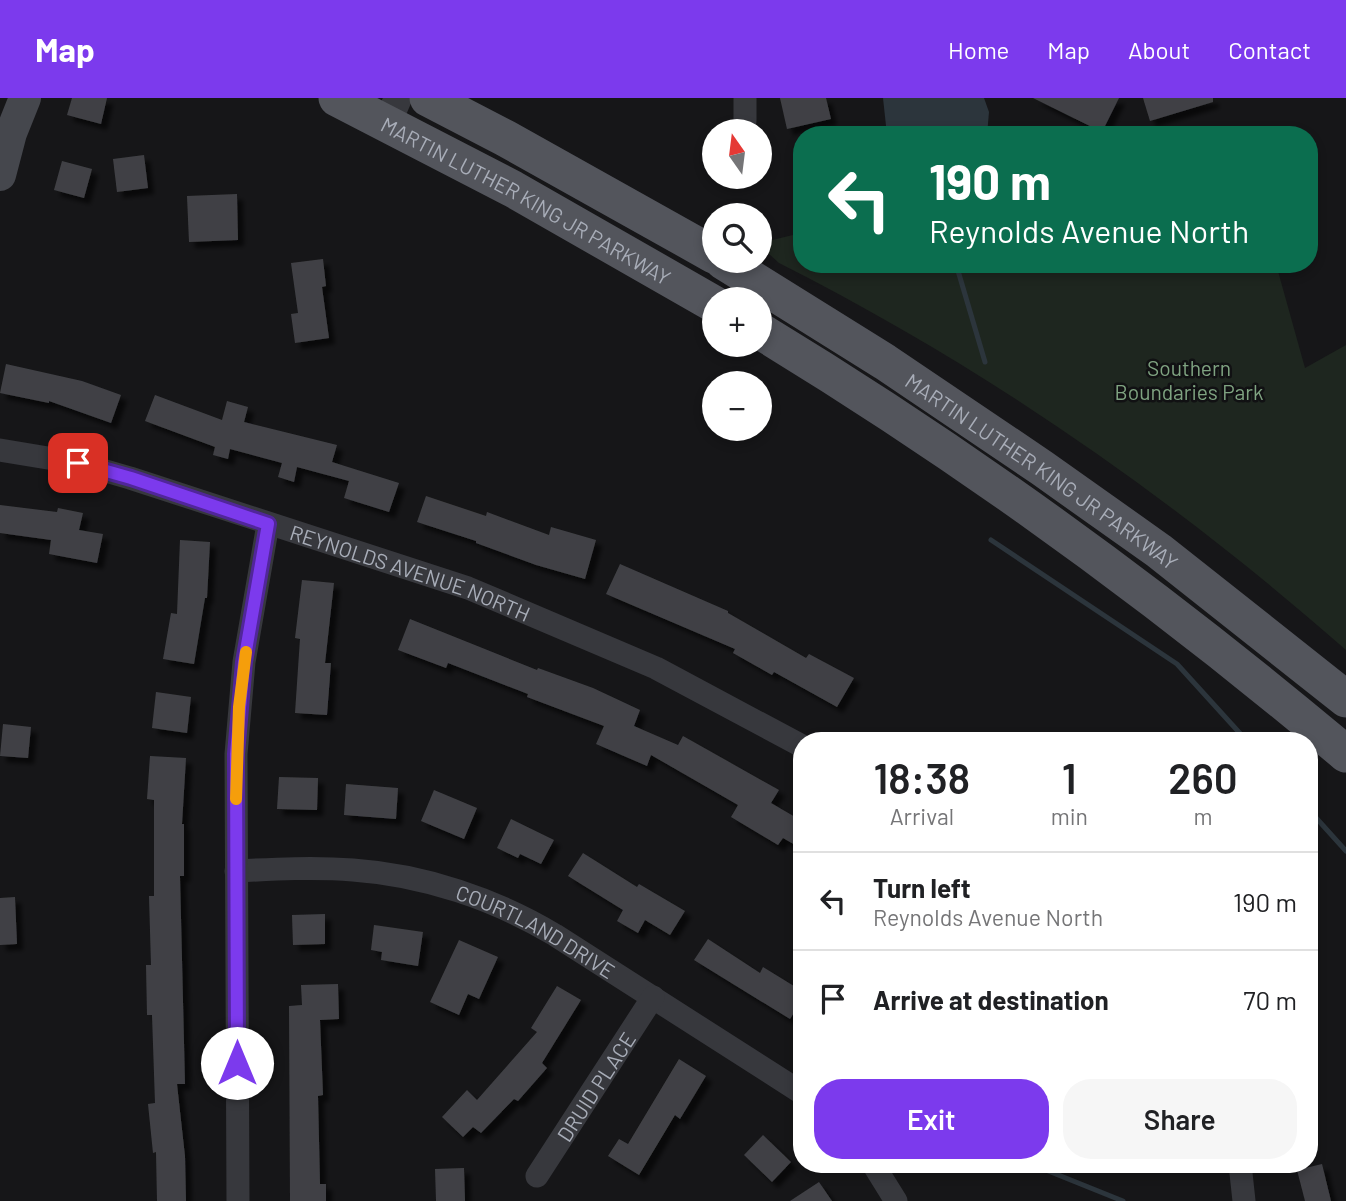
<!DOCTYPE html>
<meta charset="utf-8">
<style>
body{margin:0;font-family:Barlow,sans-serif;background:#f6f6f6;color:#202124;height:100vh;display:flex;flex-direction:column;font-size:26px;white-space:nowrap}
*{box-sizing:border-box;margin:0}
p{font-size:23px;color:#757577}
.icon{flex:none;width:38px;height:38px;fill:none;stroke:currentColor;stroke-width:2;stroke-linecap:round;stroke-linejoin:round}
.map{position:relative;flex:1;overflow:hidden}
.side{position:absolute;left:793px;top:634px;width:525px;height:441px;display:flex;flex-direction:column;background:#fff;border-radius:28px;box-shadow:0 4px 10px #0003}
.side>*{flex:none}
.hud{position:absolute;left:793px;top:28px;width:525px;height:147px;border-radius:28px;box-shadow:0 4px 10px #0003;background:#0b6e4f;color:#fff;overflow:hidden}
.needle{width:46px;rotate:346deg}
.controls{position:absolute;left:702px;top:21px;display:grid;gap:14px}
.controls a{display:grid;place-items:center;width:70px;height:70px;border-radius:50%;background:#fff;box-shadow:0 4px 10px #0003;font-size:35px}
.pin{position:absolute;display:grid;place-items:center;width:60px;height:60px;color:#fff;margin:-30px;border-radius:14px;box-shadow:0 4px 10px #0006}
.me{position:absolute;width:77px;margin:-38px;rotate:0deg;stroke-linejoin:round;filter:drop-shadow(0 0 5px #0008)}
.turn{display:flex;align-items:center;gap:24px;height:147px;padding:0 21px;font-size:32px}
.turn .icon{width:91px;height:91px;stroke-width:2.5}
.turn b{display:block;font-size:49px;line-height:60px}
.eta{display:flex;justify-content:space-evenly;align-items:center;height:119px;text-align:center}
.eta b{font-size:42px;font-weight:600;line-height:49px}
.action{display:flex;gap:14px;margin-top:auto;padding:14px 21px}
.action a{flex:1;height:80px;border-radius:28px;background:#7c3aed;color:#fff;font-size:28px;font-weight:600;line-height:80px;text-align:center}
.action a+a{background:#f6f6f6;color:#202124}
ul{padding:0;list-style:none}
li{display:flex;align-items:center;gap:21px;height:98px;padding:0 21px;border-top:2px solid #e0e0e0}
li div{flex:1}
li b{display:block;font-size:26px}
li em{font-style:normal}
header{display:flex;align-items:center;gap:42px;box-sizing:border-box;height:98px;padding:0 35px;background:#7c3aed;color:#fff}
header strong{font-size:33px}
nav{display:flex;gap:38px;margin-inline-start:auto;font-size:24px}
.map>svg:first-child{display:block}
</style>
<header>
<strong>Map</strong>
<nav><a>Home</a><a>Map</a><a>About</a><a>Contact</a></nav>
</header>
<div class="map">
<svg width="1346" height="1103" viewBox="0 0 1346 1103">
<defs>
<filter id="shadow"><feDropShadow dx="6" dy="6" stdDeviation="2" flood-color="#0009"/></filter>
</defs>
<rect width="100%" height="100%" fill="#161618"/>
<path fill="#1e261f" d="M801,135L802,166H1276L1305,270L1346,247V552C1173,400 985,269 779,165L760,148V145Z"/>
<polygon fill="#2c353c" points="883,0 984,0 989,14 987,37 887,37"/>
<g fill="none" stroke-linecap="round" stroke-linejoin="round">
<g stroke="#2c353c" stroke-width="5">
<polyline points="956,166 985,264"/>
<polyline points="991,442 1177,566 1246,642"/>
<polyline points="1309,712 1346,753"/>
<polyline points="1031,1066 1123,1103"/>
</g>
</g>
<g fill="#404145" filter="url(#shadow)">
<polygon points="72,0 107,0 101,26 67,17"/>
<polygon points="780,0 826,0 831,21 787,31"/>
<polygon points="1033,0 1119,0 1102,34"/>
<polygon points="1143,0 1213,0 1213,4 1150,23"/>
<polygon points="144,57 148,90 117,94 113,61"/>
<polygon points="62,63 92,71 84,100 54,92"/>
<polygon points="237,96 238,142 189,144 187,98"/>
<polygon points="323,161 326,188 322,189 329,240 295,245 291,216 298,215 291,165"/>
<polygon points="6,266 82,283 121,297 111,325 49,303 49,305 0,295"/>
<polygon points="155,297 222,322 227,303 248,309 244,324 337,347 332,364 399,385 389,414 344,400 349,383 297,369 294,384 278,379 282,365 230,351 228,361 213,357 215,349 145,323"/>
<polygon points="426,398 486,418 487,414 549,437 551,429 596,442 585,481 536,467 476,445 476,443 417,424"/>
<polygon points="0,407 57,414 58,410 83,415 79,432 103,436 97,465 49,456 51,442 0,435"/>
<polygon points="180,442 210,444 207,500 205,500 194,566 163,561 171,515 177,516"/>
<polygon points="620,466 728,513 728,515 806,560 809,556 854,580 837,609 774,574 772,577 733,555 735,551 606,496"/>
<polygon points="302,482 334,485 325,565 331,565 327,617 295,615 300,541 295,540"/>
<polygon points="410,521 537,572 538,570 593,590 640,612 634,628 678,647 683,638 779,692 771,705 802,723 802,751 783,740 778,747 731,719 738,707 651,657 647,668 596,646 604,628 527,599 528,596 448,565 446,570 398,552"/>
<polygon points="156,594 191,599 187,635 152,630"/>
<polygon points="3,626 31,629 28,660 0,658"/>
<polygon points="150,658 186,660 182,726 184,726 184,778 180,778 185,986 177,986 185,1058 186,1103 157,1103 156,1054 153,1055 148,1006 155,1005 152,917 147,917 146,867 151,867 149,798 154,798 154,702 147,701"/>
<polygon points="279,679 318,680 317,712 277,711"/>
<polygon points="346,686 398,690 396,721 344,717"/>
<polygon points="434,692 477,710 464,741 421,723"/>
<polygon points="511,721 554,742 541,766 520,756 518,760 497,750"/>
<polygon points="583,755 637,789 639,786 685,813 670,837 645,822 638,835 617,823 623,812 568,778"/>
<polygon points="15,799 17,846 0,847 0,800"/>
<polygon points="325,816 325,846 293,847 292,817"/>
<polygon points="374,827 423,834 418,868 381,862 382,854 371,852"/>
<polygon points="708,841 760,875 763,869 802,893 802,902 790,921 694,862"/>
<polygon points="459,842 498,859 479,901 468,896 459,917 430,904"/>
<polygon points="338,886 339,921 320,922 323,997 318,998 320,1086 326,1086 326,1103 290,1103 289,908 302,907 301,887"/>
<polygon points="557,888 581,902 542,965 547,970 518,1003 514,1001 481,1035 473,1029 463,1039 442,1019 467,992 477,1002 537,934 531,930"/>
<polygon points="679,961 706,978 680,1021 675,1017 639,1077 608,1058 619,1041 628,1046"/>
<polygon points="763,1037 791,1064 772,1084 744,1057"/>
<polygon points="1322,1066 1331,1103 1305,1103 1297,1072"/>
<polygon points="464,1070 465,1103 436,1103 435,1071"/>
<polygon points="819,1084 832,1103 790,1103"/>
</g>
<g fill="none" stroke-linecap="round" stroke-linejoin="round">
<g stroke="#37383d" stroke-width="23">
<polyline points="745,23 745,0"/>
<path id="s1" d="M0,352L78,365L130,380L468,490L656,570L802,648"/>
<path id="s2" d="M236,773C275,771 315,769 353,772C424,777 495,801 555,837L802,995"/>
<polyline points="873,1066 896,1103"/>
<polyline points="1240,1066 1244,1103"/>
<path id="s3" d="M537,1078L653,899"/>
<polyline points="238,1103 236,656 244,564 268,426"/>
</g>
<polyline stroke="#37383d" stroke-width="28" points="387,26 398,0"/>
<polyline stroke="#45474d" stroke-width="32" points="0,77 11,35 25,0"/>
<g stroke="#53555c" stroke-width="37">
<path id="s4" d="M337,0L513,91L714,206"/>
<polyline points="428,0 505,40 714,157"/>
<path id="s5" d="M723,163L885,264L1042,370L1159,453L1346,601"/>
<path d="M760,233C966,358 1162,501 1346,656"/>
</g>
</g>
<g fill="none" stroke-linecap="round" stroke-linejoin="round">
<defs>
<polyline id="route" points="78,365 131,380 268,426 244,564 236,656 237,965"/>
</defs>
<use href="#route" stroke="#51269a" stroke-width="18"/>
<use href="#route" stroke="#7c3aed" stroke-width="12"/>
<polyline stroke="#f59e0b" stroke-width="12" points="236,701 239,609 246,554"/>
</g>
<g text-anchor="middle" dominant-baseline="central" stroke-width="5" stroke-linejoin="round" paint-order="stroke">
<g font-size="21" fill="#a8adb8" stroke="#111113">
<text stroke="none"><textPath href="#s4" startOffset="215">MARTIN LUTHER KING JR PARKWAY</textPath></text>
<text stroke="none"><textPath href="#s5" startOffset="382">MARTIN LUTHER KING JR PARKWAY</textPath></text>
<text stroke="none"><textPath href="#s1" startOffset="429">REYNOLDS AVENUE NORTH</textPath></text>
<text stroke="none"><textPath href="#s2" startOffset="312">COURTLAND DRIVE</textPath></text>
<text stroke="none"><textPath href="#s3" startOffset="107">DRUID PLACE</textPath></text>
</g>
<g font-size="21" fill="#7fa381" stroke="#111113">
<text x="1189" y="269">Southern<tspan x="1189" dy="24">Boundaries Park</tspan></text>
</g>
</g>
</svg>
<div class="controls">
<a><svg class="needle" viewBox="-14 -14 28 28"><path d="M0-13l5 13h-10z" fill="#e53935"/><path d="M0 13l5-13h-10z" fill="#757577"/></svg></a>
<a><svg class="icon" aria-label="search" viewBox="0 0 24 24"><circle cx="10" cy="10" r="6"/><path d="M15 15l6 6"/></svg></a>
<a>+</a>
<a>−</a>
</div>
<div class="pin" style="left:78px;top:365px;background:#d93025"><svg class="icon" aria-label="arrive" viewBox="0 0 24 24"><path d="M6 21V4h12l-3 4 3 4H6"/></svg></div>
<svg class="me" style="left:237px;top:965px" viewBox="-20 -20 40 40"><circle r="19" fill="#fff"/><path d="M0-13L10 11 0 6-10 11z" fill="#7c3aed"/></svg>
<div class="hud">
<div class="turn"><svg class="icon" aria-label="left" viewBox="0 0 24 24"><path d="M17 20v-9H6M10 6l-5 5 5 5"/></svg><div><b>190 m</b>Reynolds Avenue North</div></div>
</div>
<section class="side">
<div class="eta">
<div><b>18:38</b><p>Arrival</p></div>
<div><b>1</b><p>min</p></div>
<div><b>260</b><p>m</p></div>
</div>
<ul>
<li><svg class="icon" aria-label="left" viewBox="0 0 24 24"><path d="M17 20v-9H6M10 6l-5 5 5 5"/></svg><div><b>Turn left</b><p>Reynolds Avenue North</p></div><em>190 m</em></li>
<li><svg class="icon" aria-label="arrive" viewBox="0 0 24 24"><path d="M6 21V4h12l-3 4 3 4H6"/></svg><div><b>Arrive at destination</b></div><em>70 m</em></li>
</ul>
<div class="action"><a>Exit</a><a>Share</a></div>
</section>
</div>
